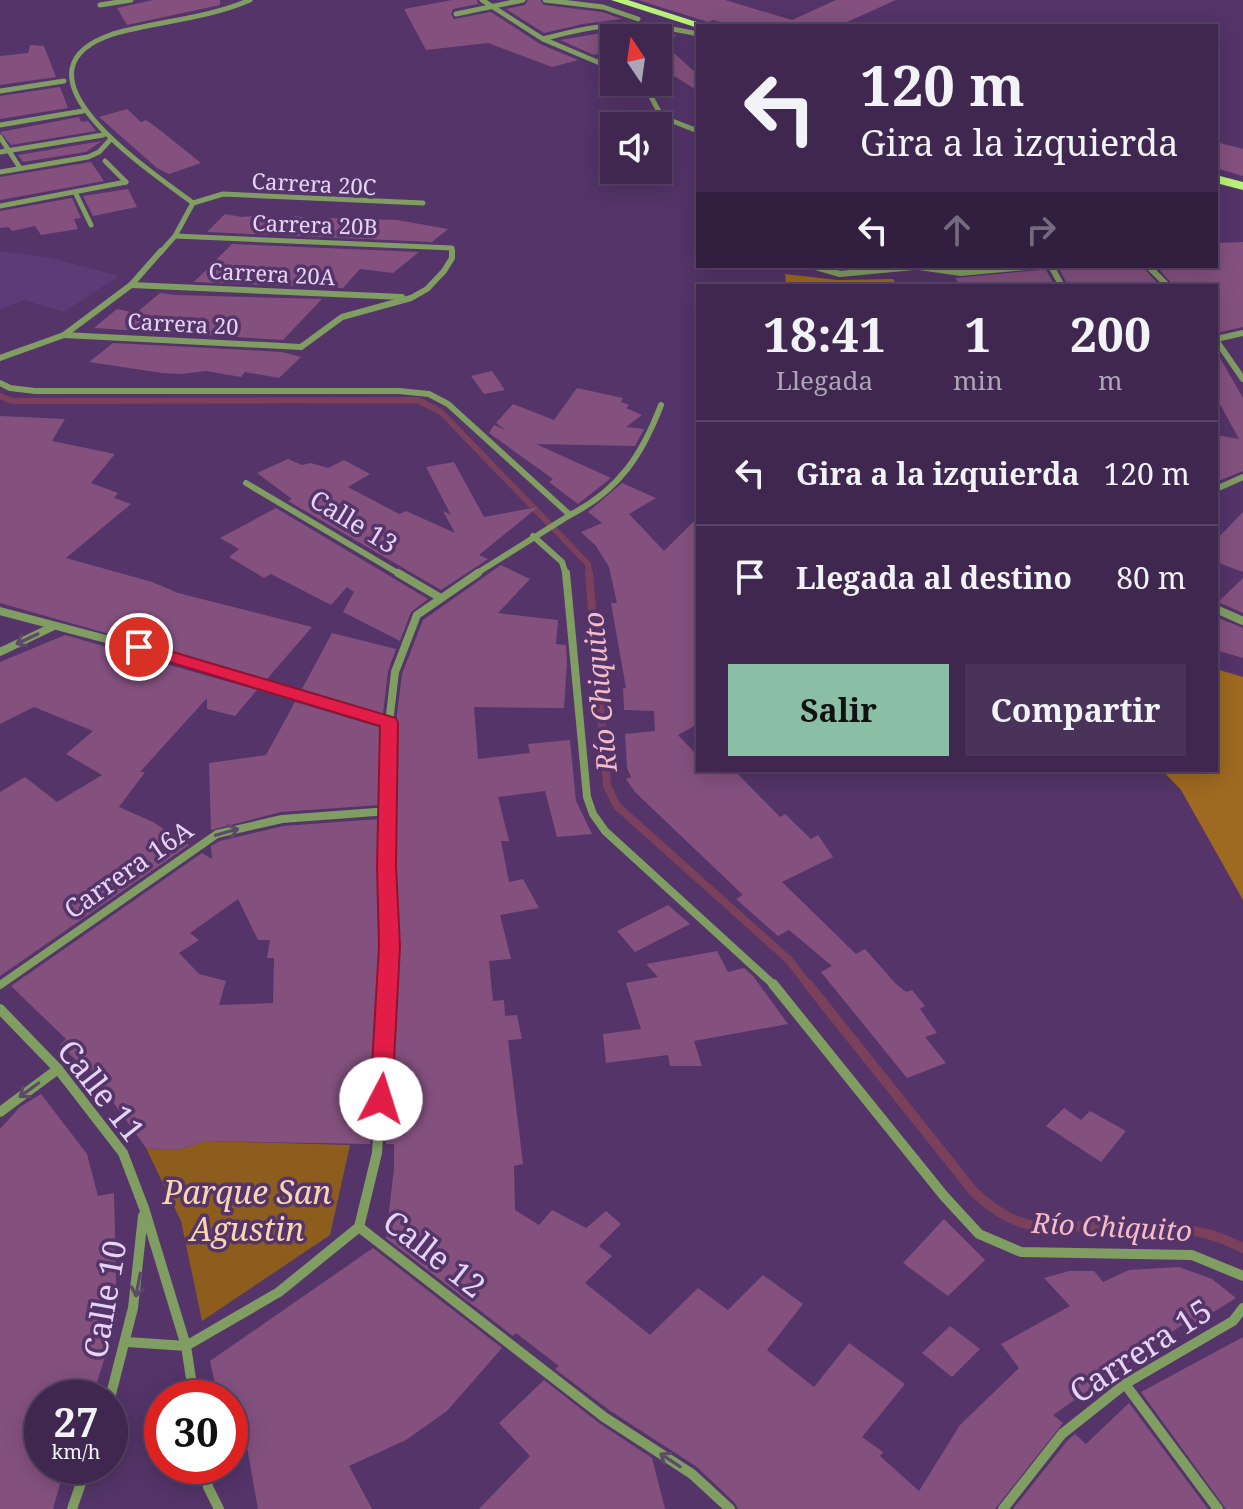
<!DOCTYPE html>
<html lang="es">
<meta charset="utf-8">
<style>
body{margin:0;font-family:"Noto Serif",serif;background:#4a3359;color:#f1f3f6;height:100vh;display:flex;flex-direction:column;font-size:30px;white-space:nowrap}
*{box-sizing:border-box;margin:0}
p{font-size:26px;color:#ada5b7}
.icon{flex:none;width:44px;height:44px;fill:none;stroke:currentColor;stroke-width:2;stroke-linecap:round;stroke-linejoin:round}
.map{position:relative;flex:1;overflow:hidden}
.drawer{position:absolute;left:696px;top:284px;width:522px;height:488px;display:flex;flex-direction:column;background:#3f274f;border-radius:0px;box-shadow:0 4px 20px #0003,0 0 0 2px #584466}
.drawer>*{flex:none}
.top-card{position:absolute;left:696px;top:24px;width:522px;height:244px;border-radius:0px;box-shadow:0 4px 20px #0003,0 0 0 2px #584466;background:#3f274f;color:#f1f3f6;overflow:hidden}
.needle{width:52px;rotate:347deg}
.tools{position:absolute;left:600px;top:24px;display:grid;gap:16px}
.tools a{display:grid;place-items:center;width:72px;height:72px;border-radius:0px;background:#3f274f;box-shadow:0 4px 20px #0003,0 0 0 2px #584466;font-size:40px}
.speed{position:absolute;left:24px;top:1380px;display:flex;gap:16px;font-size:40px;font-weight:700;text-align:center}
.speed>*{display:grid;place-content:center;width:104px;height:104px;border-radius:50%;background:#3f274f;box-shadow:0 4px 20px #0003,0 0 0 2px #584466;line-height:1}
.speed small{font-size:20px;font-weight:400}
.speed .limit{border:12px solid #d22;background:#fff;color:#111}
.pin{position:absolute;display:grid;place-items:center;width:68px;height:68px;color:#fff;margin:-34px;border:4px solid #fff;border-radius:50%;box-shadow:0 2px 8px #0007}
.me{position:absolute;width:88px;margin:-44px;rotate:5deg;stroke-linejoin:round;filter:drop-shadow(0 0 6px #0008)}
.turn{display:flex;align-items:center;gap:28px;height:168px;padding:0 32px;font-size:36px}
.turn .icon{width:104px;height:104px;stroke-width:2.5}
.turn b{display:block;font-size:56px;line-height:68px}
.lanes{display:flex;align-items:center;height:76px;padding:0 32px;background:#0003;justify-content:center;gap:40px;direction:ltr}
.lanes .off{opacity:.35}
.eta{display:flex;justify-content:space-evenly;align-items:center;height:136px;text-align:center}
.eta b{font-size:48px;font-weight:700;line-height:56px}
.button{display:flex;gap:16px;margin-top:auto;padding:16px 32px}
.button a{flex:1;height:92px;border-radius:0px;background:#8abfa5;color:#111;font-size:32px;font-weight:700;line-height:92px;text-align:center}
.button a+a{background:#4a3359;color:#f1f3f6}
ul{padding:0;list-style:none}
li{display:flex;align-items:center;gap:24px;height:104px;padding:0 32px;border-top:2px solid #584466}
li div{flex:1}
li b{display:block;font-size:30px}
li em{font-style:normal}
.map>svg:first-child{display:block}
</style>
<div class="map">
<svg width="1243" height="1509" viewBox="0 0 1243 1509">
<rect width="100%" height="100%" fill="#543469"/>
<polygon fill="#5e3a76" points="0,251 47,257 119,276 64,312 24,300 0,309"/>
<polygon fill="#8c5d1d" points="206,1141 350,1145 330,1235 202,1321 181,1221 146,1148 177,1150"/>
<g fill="#9e6920">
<polygon points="785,274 837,280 893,279 898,286 786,286"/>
<polygon points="1216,669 1243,677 1243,900 1181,790 1162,770 1216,770"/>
</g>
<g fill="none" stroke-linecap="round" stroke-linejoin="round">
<polyline stroke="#7b405b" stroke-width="6" points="0,396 12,401 418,400 441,412 588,564 589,575"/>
<polyline stroke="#7b405b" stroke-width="8" points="589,573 607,786 617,806 789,960 809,986"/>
<path stroke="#7b405b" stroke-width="10" d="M808,984L974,1192C994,1210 1013,1224 1040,1226C1110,1230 1178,1214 1243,1248"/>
</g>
<g fill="#84517f" fill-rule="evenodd">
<polygon points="153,0 220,0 220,5 127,25 117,8"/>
<polygon points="452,0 477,0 478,4 453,9 451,14 454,19 491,12 540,44 578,60 552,67 488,43 426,50 404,9"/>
<polygon points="528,0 540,0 544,5 602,12 622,19 583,24 544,33 506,9 525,5"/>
<polygon points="638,0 725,0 792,20 836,0 896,0 838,26 734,26 713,20 708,22"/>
<polygon points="620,30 677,35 662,42 698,75 698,91 658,66 658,36 614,38 614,49 594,55 560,40"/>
<polygon points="30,45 44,46 56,77 0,85 0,56 28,53"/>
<polygon points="60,87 68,108 0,119 0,96"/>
<polygon points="127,109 141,122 146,120 156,127 201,163 169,174 157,168 99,117"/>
<polygon points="79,117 81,122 88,121 96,131 11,145 0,132"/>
<polygon points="102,141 86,152 23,162 18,155"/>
<polygon points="1216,142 1243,149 1243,176 1216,168"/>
<polygon points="91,162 104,181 0,200 0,177"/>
<polygon points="128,189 137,207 93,216 83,196"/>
<polygon points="72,198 81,218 74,219 78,229 41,235 35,226 12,231 9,227 0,228 0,211"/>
<polygon points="225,214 242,217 262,215 290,221 295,216 325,221 329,218 397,220 448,229 432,242 207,232"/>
<polygon points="1243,242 1243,327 1216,333 1216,286 1174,286 1156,266 1216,266 1216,243"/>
<polygon points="232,244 419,252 393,273 360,269 343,288 194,282"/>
<polygon points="1073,266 1142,266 1160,286 1068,286 1059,268"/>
<polygon points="1040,270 1046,270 1055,286 961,286 955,278"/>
<polygon points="160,293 176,295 322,299 283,340 94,328 117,309 136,313"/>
<polygon points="113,343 282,352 301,357 279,378 245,372 241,377 206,371 181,374 162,373 89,362"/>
<polygon points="1216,351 1243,398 1243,471 1216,482 1216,435 1239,439 1216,397"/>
<polygon points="492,371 505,390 484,394 471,376"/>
<polygon points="577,388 623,398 621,402 629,405 626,408 642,415 626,427 644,429 635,446 536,444 611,478 578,504 549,482 553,479 489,433 494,425 506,430 496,423 513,404 554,420"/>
<polygon points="0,416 65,419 52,441 115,454 91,483 118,493 114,498 131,504 66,558 152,582 178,593 312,627 267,679 0,603"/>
<polygon points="288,459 302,465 311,463 328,468 344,460 370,474 348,487 399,514 406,511 455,533 443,511 451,515 426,467 454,462 484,517 538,507 479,555 488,559 441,590 288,501 292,499 257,473"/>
<polygon points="622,483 656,498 629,514 664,551 698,517 698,724 678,735 698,756 698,770 734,770 780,817 785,814 811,839 818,835 833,857 782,882 856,954 865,949 896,984 906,992 912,990 925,1006 920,1009 937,1033 925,1037 946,1063 907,1078 821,972 832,966 789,930 778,936 736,899 743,895 635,792 626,779 631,777 627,768 625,734 655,731 654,711 624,710 623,688 626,688 611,603 617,603 609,567 596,546 581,532 602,523 588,512"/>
<polygon points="276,508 428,599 411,612 400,641 343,612 354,592 347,587 331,605 271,574 264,578 229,557 239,549 220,538"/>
<polygon points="1243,512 1243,572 1216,562 1216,540"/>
<polygon points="501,565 530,579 498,613 558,620 556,644 566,645 567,663 564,708 474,707 478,759 530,753 528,744 570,740 576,801 592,834 557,837 545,791 498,797 509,841 501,841 509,882 523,879 539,908 500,915 511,959 489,961 493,1001 504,1000 505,1016 517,1015 522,1039 508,1040 523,1164 514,1166 515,1210 539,1225 552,1210 586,1228 606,1211 621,1224 599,1246 612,1256 585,1283 650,1335 698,1288 728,1310 763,1275 803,1304 767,1350 814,1387 849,1343 905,1384 862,1437 883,1452 880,1456 919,1491 960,1425 1019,1368 1001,1344 1070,1306 1044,1278 1069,1271 1094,1271 1103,1282 1129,1270 1179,1267 1212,1279 1236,1298 1196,1323 1192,1318 1053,1415 1063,1423 995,1509 738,1509 735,1503 697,1467 609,1410 555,1369 559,1366 516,1333 513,1336 386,1238 394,1168 394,1144 386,1144 396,985 393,866 396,723 402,674 423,620"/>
<polygon points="1243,578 1243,613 1218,602"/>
<polygon points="1216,617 1243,628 1243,658 1216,650"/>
<polygon points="332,633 396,649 388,671 383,714 302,689"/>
<polygon points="65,635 257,690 235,716 207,709 207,698 140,772 145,772 119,807 153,822 189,845 0,976 0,792 25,777 57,802 102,775 66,754 93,731 34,707 0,724 0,662"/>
<polygon points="295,702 382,728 380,805 281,812 211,830 209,763 266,755"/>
<path d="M380,819L381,981L370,1144L206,1141L177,1150L146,1148L98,1081L60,1045L66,1039L11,986L202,853L212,859L211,846L220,841L283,826ZM238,899L258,940H270L267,958H274L273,1003L219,1005L226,981L199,974L179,953L199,940L190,933Z"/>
<polygon points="668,905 690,924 635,952 617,931"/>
<polygon points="717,951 728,972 744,968 753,976 788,1024 694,1041 702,1066 670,1066 668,1055 606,1063 603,1034 641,1029 626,983 658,977 646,964"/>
<polygon points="41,1094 87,1154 98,1196 114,1193 117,1319 92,1398 42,1398 42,1466 65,1466 53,1509 0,1509 0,1129 20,1107"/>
<polygon points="1064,1108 1081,1120 1090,1111 1126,1131 1101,1162 1046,1126"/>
<polygon points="944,1219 985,1260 948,1296 903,1263"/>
<polygon points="373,1248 502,1348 447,1411 406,1440 349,1466 372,1509 258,1509 245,1436 234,1398 218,1398 210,1361"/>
<polygon points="950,1326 980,1349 952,1377 922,1353"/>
<polygon points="1243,1337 1243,1509 1226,1509 1141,1392"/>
<polygon points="544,1380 599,1423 652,1458 665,1509 479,1509 530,1456 499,1423"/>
<polygon points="1129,1403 1208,1509 1013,1509 1068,1440 1075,1434 1086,1444"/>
</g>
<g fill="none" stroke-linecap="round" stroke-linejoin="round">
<g stroke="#809d62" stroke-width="5">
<polyline points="482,0 543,39 614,69"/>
<polyline points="545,0 603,7 638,19"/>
<polyline points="100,5 131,0"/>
<polyline points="456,14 523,0"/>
<path d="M543,39C605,22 635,20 698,34"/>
<polyline points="633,82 650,95 662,117 698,131"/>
<polyline points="0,91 64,81"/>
<polyline points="0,125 83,111"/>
<polyline points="0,137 20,168"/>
<polyline points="0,152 103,135"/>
<polyline points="105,161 126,182"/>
<polyline points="0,172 88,157 99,152 110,140"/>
<polyline points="75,192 91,225"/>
<path d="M193,203C149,170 0,72 113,34C158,21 206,19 250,0"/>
<polyline points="0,206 126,182"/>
<polyline points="175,236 452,248 452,253"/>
<polyline points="160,253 175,236 193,203 223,194 423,203"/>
</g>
<g stroke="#809d62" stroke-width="6">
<polyline points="812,266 840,274 914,267"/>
<polyline points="912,266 961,273 1036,266"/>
<polyline points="1051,266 1062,286"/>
<polyline points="1148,266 1168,286"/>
<polyline points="131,285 402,297"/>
<polyline points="64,335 301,347 342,317 411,298 427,289 444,271 452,258 452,251"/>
<polyline points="1216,339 1243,333"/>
<polyline points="1216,340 1243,379"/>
<polyline points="0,358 64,335 131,285 161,251"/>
<polyline points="0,383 10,388 35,391 399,391 429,394 448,404 570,515 474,575"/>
<polyline points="246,483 401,575"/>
<polyline points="1216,489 1243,477"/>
<path d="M570,515C619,490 642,455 661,405"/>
<polyline points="533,536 562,562 566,575"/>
</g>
<g stroke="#809d62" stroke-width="8">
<polyline points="398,573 439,597"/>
<polyline points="566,573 587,797 593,814 605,831 775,986"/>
<polyline points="1216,609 1243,621"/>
<polyline points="0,611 163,654 389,723"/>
<polyline points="0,652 52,627"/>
<polyline points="0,985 217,834 282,819 389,811"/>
<polyline points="388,986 386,866 389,723 395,672 417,615 478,573"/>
</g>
<g stroke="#809d62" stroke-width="10">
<polyline points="773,984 944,1196 979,1234 1021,1252 1192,1255 1243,1276"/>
<polyline points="0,1009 58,1069 123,1153 144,1208 186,1346 194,1398"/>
<polyline points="0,1112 58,1069"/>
<polyline points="359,1227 377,1153 388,984"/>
<polyline points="359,1227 604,1417 692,1474 730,1509"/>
<polyline points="127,1342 186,1346 279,1292 359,1227"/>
<polyline points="1125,1384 1218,1509"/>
<polyline points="110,1398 133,1308 143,1216"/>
<polyline points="205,1466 208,1487 219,1509"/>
<polyline points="72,1509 87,1466"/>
<polyline points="1003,1509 1062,1434 1125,1384 1233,1321 1243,1308"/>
</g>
<g fill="#b9f377" fill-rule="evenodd">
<polygon points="611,0 628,0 709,26 698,28"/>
<polygon points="1216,175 1243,182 1243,190 1216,183"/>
</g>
</g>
<defs><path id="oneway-shaft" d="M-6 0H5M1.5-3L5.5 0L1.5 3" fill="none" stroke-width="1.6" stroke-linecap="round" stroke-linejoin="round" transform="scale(2)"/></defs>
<g stroke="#5d4968">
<use href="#oneway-shaft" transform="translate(27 639) rotate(155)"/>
<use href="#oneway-shaft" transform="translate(227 832) rotate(-16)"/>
<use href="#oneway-shaft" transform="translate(29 1090) rotate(144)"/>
<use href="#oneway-shaft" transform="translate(138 1285) rotate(101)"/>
<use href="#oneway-shaft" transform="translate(670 1460) rotate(-147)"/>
</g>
<polygon fill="#e11d48" stroke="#92132f" stroke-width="2" points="139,642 396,718 398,723 396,866 400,946 392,1099 389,1105 381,1108 374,1105 370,1099 379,946 377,866 380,726 133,651 131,647"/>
<g text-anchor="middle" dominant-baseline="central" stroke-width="7" stroke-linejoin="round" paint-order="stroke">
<g font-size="22" fill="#e5d4f4" stroke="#543469">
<text transform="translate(314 183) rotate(3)">Carrera 20C</text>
<text transform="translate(315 224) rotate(2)">Carrera 20B</text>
<text transform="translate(272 273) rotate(3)">Carrera 20A</text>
<text transform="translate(183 323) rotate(3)">Carrera 20</text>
</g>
<g font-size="26" fill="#e5d4f4" stroke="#543469">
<text transform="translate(354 521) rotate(31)">Calle 13</text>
<text transform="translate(128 869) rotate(-35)">Carrera 16A</text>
</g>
<g font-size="28" font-style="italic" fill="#f5bcc3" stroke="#543469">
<text transform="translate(599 692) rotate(-95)">Río Chiquito</text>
<text transform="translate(1112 1226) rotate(3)">Río Chiquito</text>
</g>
<g font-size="32" fill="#e5d4f4" stroke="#543469">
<text transform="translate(102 1090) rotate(52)">Calle 11</text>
<text transform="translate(435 1253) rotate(38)">Calle 12</text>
<text transform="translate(104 1299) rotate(-80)">Calle 10</text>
<text transform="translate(1140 1350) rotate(-33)">Carrera 15</text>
</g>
<g font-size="32" font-style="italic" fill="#f9d6ad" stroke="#543469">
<text x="247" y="1191">Parque San<tspan x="247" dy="37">Agustin</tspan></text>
</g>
</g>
</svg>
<div class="tools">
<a><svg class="needle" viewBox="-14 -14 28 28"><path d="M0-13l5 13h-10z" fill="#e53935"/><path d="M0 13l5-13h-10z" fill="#ada5b7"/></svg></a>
<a><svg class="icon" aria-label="sound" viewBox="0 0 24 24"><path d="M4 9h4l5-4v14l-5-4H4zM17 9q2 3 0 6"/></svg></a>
</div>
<div class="speed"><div>27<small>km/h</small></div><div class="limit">30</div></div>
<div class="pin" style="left:139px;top:647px;background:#d93025"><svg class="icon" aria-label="arrive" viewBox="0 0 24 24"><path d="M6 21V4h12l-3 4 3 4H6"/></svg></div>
<svg class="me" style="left:381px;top:1099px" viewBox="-20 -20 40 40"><circle r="19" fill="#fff"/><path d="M0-13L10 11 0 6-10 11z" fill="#e11d48"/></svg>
<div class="top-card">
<div class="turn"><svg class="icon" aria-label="left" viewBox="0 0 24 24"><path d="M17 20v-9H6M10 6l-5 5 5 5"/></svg><div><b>120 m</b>Gira a la izquierda</div></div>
<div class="lanes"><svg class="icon" aria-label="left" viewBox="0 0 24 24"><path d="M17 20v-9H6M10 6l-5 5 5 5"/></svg><svg class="icon off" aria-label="ahead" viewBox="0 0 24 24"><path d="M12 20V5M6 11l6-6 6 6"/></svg><svg class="icon off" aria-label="right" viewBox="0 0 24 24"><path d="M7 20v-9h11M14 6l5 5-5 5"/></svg></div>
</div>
<section class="drawer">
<div class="eta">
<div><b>18:41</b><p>Llegada</p></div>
<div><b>1</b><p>min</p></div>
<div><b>200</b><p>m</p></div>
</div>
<ul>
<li><svg class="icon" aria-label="left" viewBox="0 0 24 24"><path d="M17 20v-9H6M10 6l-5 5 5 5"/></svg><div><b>Gira a la izquierda</b></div><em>120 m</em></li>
<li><svg class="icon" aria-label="arrive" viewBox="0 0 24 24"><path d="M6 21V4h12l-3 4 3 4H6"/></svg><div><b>Llegada al destino</b></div><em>80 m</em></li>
</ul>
<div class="button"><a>Salir</a><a>Compartir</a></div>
</section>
</div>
